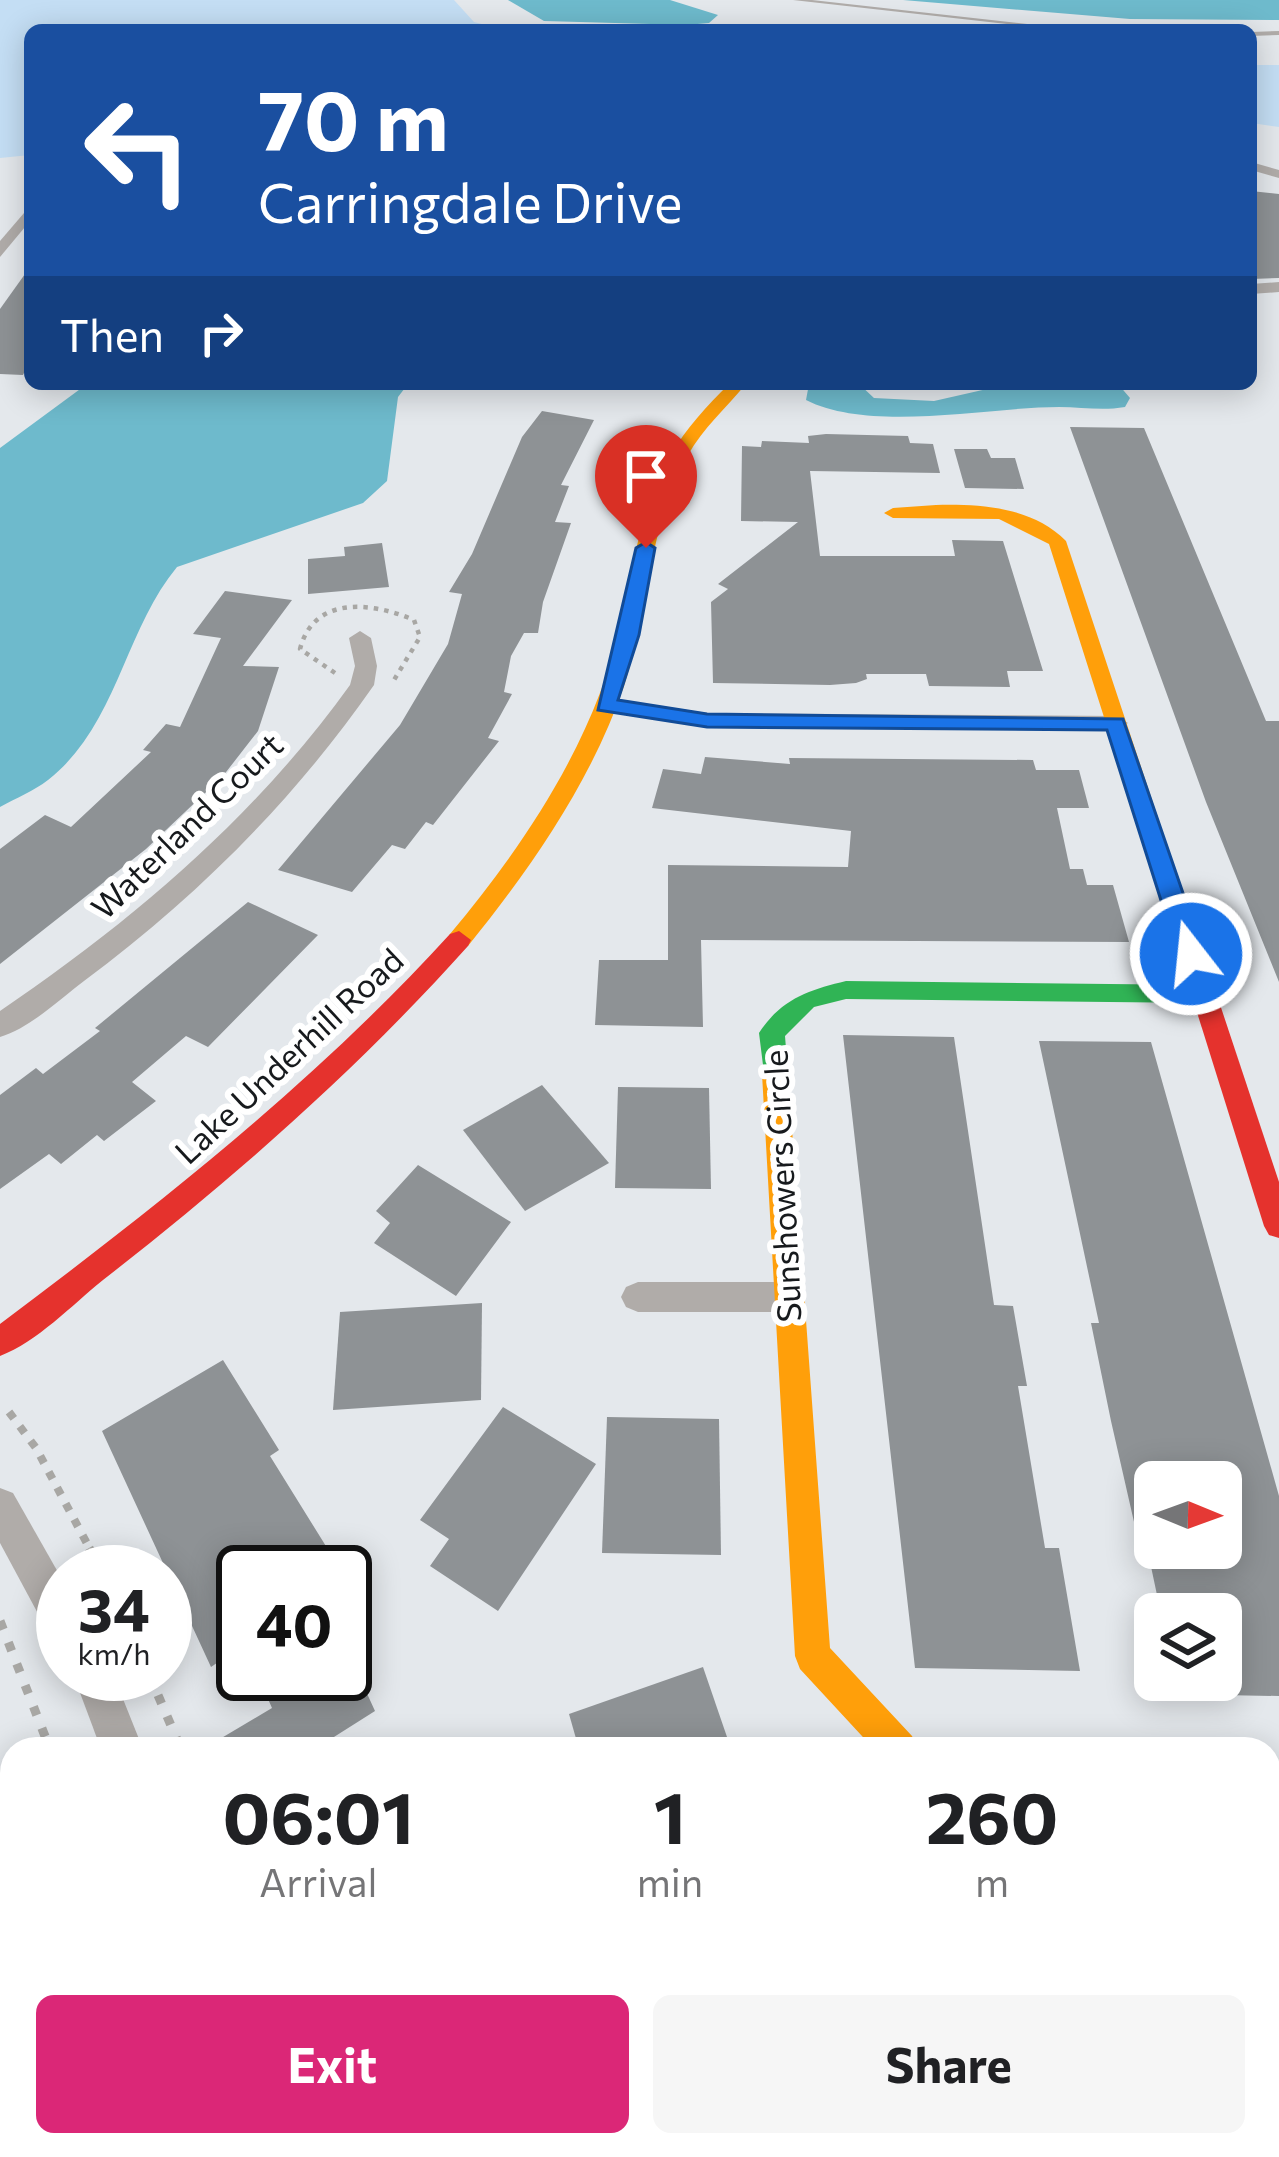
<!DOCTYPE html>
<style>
body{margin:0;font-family:Commissioner,sans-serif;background:#f6f6f6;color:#202124;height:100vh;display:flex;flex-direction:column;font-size:45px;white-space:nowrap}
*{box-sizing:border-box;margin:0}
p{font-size:39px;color:#757577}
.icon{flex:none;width:66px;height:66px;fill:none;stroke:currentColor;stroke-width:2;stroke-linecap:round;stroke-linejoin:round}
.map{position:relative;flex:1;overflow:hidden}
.panel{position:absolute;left:0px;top:1737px;width:1281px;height:420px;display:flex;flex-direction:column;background:#fff;border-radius:36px 36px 0 0;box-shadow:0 6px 30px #0003}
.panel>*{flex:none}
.top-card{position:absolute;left:24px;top:24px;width:1233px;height:366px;border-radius:18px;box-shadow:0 6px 30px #0003;background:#1a4fa0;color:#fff;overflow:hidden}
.needle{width:78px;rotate:91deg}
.tools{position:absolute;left:1134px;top:1461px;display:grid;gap:24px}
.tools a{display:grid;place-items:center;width:108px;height:108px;border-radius:18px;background:#fff;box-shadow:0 6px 30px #0003;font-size:60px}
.speed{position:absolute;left:36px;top:1545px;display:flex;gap:24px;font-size:60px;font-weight:700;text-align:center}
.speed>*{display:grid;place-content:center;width:156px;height:156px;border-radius:50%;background:#fff;box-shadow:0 6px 30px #0003;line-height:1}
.speed small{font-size:30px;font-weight:400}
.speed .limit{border:6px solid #111;border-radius:18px;background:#fff;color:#111}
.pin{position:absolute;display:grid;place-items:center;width:102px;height:102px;color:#fff;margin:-123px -51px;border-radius:50% 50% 50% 0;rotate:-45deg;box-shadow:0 0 12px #0007}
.pin .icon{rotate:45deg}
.me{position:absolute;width:132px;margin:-66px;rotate:344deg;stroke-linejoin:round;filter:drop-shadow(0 0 9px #0008)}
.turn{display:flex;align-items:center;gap:42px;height:252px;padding:0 36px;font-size:54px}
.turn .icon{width:156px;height:156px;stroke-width:2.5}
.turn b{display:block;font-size:84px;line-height:102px}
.then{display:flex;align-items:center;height:114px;padding:0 36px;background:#0003;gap:24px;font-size:45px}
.eta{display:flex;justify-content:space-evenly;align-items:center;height:204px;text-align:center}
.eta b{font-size:72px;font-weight:700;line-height:84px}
.primary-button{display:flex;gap:24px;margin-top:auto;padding:24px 36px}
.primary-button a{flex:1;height:138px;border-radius:18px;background:#db2777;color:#fff;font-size:48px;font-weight:700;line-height:138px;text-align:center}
.primary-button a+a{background:#f6f6f6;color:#202124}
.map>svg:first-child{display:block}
</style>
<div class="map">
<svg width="1279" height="2157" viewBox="0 0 1279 2157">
<rect width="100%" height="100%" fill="#e4e8ec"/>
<g fill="#c4def4">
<polygon points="0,0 454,0 474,22 505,30 30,30 30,155 0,158"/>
<polygon points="1251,65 1279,65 1279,127 1251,123"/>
</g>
<g fill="#6ebacc">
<polygon points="508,0 670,0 718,15 709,23 686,25 544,21"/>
<polygon points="903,0 1279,0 1279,20 1130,19"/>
<path d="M87,384H408L398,397L387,481L363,503L177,567C124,631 117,726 48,780C34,791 16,798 0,807V448Z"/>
<path d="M809,384H859L874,398L934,401L1009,384H1118L1130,398L1125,407C1102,411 1082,407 1059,407C988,407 871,433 806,400Z"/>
</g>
<g fill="#8e9295" fill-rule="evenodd">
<polygon points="1251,191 1279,194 1279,278 1251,279"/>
<polygon points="30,267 30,361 23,375 0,374 0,309"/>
<polygon points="542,411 594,420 561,485 569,486 555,522 571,523 543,602 538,633 524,633 511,656 504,692 512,694 488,738 499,741 433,825 426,822 405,849 392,845 352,892 278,870 400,725 448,644 462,594 449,592 472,554 522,437"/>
<polygon points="1070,427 1144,428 1266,721 1279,721 1279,982 1206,802"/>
<polygon points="826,434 908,436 910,443 933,444 940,473 810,471 820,556 955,556 952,540 1003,541 1043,671 1007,671 1010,687 929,686 926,674 866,674 867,679 856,683 830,685 713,683 711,602 728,589 718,584 798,522 741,521 742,446 761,447 762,441 809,443 808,436"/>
<polygon points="954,449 987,449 991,458 1015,458 1024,489 965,488"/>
<polygon points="382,543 389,587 308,594 308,559 345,556 344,547"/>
<polygon points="225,591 292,600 243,666 279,667 258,731 223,776 146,849 0,964 0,849 45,815 71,827 151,752 143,750 166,724 180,727 221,638 193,634"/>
<polygon points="705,757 790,764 789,758 1033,760 1036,770 1079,770 1089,808 1057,808 1070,869 1083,869 1087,885 1113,885 1129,942 701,940 703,1027 595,1025 599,960 668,960 668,865 848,867 851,831 652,808 663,769 701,774"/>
<polygon points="248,902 318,935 208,1047 186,1036 132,1082 156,1101 104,1141 97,1135 61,1164 49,1154 0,1189 0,1095 36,1068 43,1074 100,1031 95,1028"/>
<polygon points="843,1035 954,1037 994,1305 1013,1306 1027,1386 1018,1386 1045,1548 1059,1548 1080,1671 915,1668"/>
<path d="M1039,1041L1151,1042L1279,1496V1696L1221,1695V1614H1161L1149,1557H1142L1111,1421L1091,1323H1099ZM1155,1482H1221V1548H1155Z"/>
<polygon points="542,1085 609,1163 525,1211 463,1130"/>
<polygon points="618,1087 709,1088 711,1189 615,1188"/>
<polygon points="418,1165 511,1222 456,1296 374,1243 390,1223 376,1211"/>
<polygon points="482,1303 481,1400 333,1410 340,1312"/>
<polygon points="223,1360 279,1450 270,1456 342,1572 243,1572 243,1645 211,1667 102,1431"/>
<polygon points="503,1407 596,1464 498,1611 430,1566 449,1539 420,1520"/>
<polygon points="607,1417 719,1419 721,1555 602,1553"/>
<polygon points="703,1667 727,1737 692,1749 579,1749 569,1714"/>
<polygon points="257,1674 358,1674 375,1711 315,1749 203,1749 272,1708"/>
</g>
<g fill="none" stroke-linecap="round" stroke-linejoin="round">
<path stroke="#a8a7a4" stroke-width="4.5" stroke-dasharray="4.5 6" stroke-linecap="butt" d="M335,673L300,649C314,595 372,602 414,620L420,637L394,680"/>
<polyline stroke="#a8a7a4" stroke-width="8" stroke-dasharray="8 10" stroke-linecap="butt" points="9,1412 36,1448 91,1551"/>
<g stroke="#a8a7a4" stroke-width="9" stroke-dasharray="9 14" stroke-linecap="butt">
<polyline points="89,1548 102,1572"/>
<polyline points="0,1621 50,1749"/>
<polyline points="149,1674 181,1749"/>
<polyline points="179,2145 181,2157"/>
<polyline points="316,2145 318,2157"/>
</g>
<g fill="#b0aca9" fill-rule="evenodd">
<polygon points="793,0 812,0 1081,30 1061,30"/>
<polygon points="1279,31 1279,35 1251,36 1251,32"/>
</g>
<g fill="#b0aca9" fill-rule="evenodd">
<polygon points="1251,162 1279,170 1279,178 1251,170"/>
<polygon points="30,206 30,221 0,257 0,241"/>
<polygon points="1279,282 1279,292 1251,294 1251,284"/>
<path d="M360,631L371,638L377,666L374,685C294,800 197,897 84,981C59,1000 30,1028 0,1037V1011C134,920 255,817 350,685L355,666L349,638Z"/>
<polygon points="606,698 708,713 1116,716 1128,723 1116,730 708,727 598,710 598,700"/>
<polygon points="638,1282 786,1282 798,1287 803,1297 798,1307 786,1312 638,1312 626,1307 621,1297 626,1287"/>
<polygon points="0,1488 13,1493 63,1581 63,1640 49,1634 0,1543"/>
<polygon points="73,1674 113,1674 143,1749 101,1749"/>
<rect x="1269" y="1771" width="10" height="42"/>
<polygon points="210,2145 258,2145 260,2157 212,2157"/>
</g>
<path fill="#30b455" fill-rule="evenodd" d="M846,981L1202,985L1215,994L1202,1003L846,999L814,1007L785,1036L788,1074L785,1081H765L759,1033C781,999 809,990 846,981Z"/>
<g fill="#ff9f0a" fill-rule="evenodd">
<path d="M729,384H746C726,408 703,428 688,455C648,525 649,611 624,686C591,782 531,868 468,946H450L447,940L450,934C511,861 566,782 600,693C630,616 629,527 671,455C686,428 707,406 729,384Z"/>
<path d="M936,505C982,504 1032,507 1066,541L1159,821L1156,826H1140L1137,821L1049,544L999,519L893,518L884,513L893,508Z"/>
<polygon points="775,1064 785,1067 788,1074 830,1648 912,1736 918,1749 874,1749 800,1669 795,1656 762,1074 765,1067"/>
</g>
<g fill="#e5322d" fill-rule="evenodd">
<polygon points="1148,813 1159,821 1279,1182 1279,1238 1269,1235 1264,1226 1137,821"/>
<path d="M459,931L471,940L468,946C357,1070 234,1178 103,1280C72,1305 37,1342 0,1356V1324C160,1204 315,1082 450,934Z"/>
</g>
</g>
<polygon fill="#1a73e8" stroke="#114b97" stroke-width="3" points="646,542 655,548 639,635 618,700 707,714 1123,719 1204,954 1200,960 1191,963 1178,954 1107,730 707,727 598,710 636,548"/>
<g text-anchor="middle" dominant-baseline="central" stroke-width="12" stroke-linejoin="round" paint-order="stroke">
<g font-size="33" fill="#171a1d" stroke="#fff">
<text transform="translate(186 825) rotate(-44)">Waterland Court</text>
<text transform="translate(288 1055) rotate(-43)">Lake Underhill Road</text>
<text transform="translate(781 1186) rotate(-93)">Sunshowers Circle</text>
</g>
</g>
</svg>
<div class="tools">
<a><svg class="needle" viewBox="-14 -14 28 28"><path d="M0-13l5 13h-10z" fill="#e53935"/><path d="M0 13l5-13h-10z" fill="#757577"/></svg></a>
<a><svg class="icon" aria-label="layers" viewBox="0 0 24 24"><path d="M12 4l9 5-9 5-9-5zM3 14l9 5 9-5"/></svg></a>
</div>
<div class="speed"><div>34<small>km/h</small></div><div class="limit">40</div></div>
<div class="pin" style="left:646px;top:548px;background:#d93025"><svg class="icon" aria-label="arrive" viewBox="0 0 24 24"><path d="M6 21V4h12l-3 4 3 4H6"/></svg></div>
<svg class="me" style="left:1191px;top:954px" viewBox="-20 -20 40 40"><circle r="17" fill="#1a73e8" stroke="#fff" stroke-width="3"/><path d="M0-11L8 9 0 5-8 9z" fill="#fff"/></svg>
<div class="top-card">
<div class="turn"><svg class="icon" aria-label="left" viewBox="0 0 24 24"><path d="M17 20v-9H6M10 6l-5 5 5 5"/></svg><div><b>70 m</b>Carringdale Drive</div></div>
<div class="then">Then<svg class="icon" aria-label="right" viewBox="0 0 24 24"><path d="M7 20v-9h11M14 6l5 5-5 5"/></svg></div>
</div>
<section class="panel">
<div class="eta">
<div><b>06:01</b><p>Arrival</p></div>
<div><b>1</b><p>min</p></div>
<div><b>260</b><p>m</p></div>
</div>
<div class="primary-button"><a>Exit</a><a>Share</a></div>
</section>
</div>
